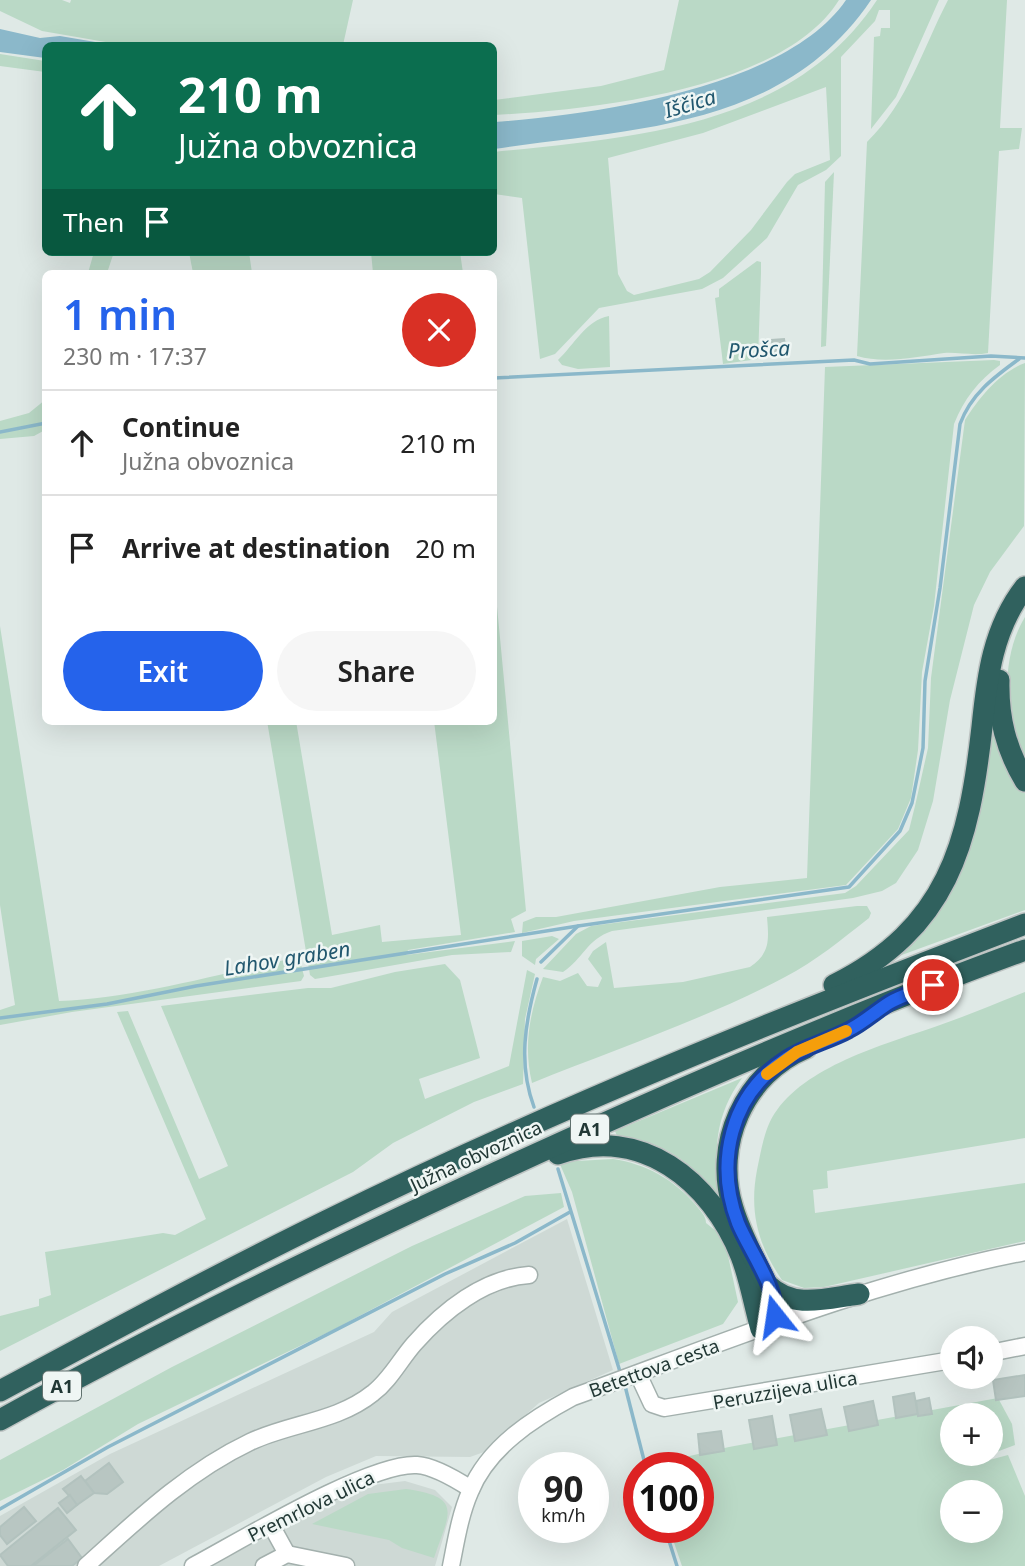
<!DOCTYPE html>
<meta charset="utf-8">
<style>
body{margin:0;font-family:"Noto Sans",sans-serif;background:#f6f6f6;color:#222;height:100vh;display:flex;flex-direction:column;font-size:26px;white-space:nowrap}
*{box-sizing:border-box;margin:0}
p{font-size:23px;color:#767676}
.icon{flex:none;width:38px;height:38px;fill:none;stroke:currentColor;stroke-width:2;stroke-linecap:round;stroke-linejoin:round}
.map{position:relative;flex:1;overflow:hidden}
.panel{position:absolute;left:42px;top:270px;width:455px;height:455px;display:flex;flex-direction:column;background:#fff;border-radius:10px;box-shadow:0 7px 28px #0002}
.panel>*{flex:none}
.top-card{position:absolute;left:42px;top:42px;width:455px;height:214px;border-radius:10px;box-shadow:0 7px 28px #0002;background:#0b6e4f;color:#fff;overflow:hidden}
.buttons{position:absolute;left:940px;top:1326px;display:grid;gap:14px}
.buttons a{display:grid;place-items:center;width:63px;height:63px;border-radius:50%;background:#fff;box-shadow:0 7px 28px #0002;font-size:35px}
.speed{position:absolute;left:518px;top:1452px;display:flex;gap:14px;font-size:35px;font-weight:700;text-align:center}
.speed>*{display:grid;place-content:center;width:91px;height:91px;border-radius:50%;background:#fff;box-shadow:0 7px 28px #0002;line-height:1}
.speed small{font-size:18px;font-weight:400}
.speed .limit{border:10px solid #d22;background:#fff;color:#111}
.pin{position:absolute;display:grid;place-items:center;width:60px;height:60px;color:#fff;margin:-30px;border:4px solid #fff;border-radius:50%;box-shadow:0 2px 7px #0007}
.me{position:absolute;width:77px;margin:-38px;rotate:345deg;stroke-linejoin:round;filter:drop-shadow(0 0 5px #0008)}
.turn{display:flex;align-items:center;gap:24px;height:147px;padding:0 21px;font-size:32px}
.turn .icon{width:91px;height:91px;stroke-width:2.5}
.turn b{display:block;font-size:49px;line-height:60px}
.then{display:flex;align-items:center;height:66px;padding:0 21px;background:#0003;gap:14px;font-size:26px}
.round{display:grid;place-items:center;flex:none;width:74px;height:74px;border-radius:37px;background:#f6f6f6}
.headline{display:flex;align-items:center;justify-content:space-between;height:119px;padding:0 21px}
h1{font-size:42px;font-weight:600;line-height:52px;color:#2563eb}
.primary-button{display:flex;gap:14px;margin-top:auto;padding:14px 21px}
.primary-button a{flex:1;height:80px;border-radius:42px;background:#2563eb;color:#fff;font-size:28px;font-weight:600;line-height:80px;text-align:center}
.primary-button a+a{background:#f6f6f6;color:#222}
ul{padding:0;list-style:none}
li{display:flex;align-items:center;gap:21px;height:105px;padding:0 21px;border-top:2px solid #e0e0e0}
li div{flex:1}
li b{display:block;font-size:26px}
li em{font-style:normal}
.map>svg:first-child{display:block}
</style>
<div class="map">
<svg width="1025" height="1566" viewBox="0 0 1025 1566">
<rect width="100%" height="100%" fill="#dfe9e6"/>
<g fill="#ced9d5">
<polygon points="567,1219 613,1370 539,1403 484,1452 470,1457 376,1456 326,1477 159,1566 0,1566 0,1516 110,1454 374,1332 392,1312"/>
<polygon points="405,1481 435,1490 452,1507 435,1566 210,1566 365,1486"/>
</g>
<g fill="#bad9c6" fill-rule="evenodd">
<polygon points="0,0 62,0 70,3 71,0 353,0 343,45 123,45 42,31 0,11"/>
<path d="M679,0H839C783,90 590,110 494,115V100L601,86L664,70Z"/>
<path d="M877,0H939L896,97L871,129L874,37L880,36L881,28H890V10H879L875,21L841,57V156L826,170L798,185L767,238L723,278L702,289L599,308L555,354L540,359L522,198L494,194V152C632,137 792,129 877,0ZM826,87L830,160L795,174L787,182L751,230L710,272L699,279L634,295L627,291L618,274L608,158L703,133Z"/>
<path d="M948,0H1007L1000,128H1022L1019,149L999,151L988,353C973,356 958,352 944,353C917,357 884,364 857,356L867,142C908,102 922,50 948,0Z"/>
<polygon points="0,54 45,61 45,72 0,66"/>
<polygon points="834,172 826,346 821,347 825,182"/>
<polygon points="94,252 114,252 107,273 88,273"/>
<polygon points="189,252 249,252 252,273 193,273"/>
<polygon points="371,252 460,252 463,273 373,273"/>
<polygon points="757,261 761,262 761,273 758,359 723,364 715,298 719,297 719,289"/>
<path d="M609,316L610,367L578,369L562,365L558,360C574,345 586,320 609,316Z"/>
<path d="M994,360L1000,361V365C978,381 964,399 954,424L934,606L922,672L918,750L911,798L898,829L846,885L574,921L522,933L523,922L536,917H556L720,887L807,878L825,367Z"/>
<path d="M1025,363L1024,526L990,572L974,605L950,700L933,801L918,850L896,883L882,891L853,898L612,931C587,939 583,959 563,972L543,969L576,934L591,926L845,893L856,886L909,830L915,806L928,748L931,678L965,420C979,398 1000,372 1025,363Z"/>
<polygon points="45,400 45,430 34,436 0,439 0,421 29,413"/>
<polygon points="494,575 526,911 511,919 515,932 408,950 406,955 515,941 511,952 452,955 315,979 310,975 267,721 296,721 332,935 380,925 382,942 461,935 434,721 494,721"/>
<path d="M1025,617V770C1003,727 999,659 1025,617Z"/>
<path d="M0,626L59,1001C137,998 221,973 299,957L304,976L301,981L72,1012L0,1025V1010L15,1005L0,905Z"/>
<polygon points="988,714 1025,790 1025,910 899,956 931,914"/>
<path d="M857,906H867L871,913L869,918C842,939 816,961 785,977C705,1019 616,1049 532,1083C523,1045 530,1012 543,977L560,981L578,973L587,986L598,987L602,978L588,959L593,951L606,942L614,988L683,982L750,967C770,953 769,941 767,917Z"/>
<polygon points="552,936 559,939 536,959 535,965 522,956 522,941"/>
<polygon points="445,964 460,980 480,1058 419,1079 425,1099 509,1066 527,970 535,974 525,1019 523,1084 474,1102 393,1143 353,1172 0,1351 0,1316 39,1306 39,1299 51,1295 45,1252 163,1233 175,1235 206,1219 117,1012 128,1011 199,1179 228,1166 161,1006 308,988 331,988 395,972"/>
<path d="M1025,992V1138L827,1171L828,1188L813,1190L815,1213L1025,1183V1241L824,1287L804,1288L782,1280C758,1245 749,1212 757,1170C761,1151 765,1125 777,1110C810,1064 889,1043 940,1025C969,1015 997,1003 1025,992Z"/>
<path d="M742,1078C715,1115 712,1153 722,1197L719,1198C692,1162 662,1140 617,1136L615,1131Z"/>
<path d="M613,1159C646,1164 673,1179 695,1204C700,1211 706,1215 706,1223L716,1231L727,1251L738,1302L723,1324L619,1364L572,1192L559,1162Z"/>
<polygon points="561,1193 564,1207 333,1330 138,1424 63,1470 0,1501 0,1460 172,1367 412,1246 525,1196"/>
<path d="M998,1398L1012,1424L1015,1445L991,1454L990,1416H952V1454H988L976,1458L978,1463L1008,1455L1025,1496V1566H682L669,1528H698V1468H651L650,1465L729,1447ZM952,1493H990V1531H952Z"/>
<path d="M406,1489C464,1497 449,1513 434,1558L402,1548L389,1540L312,1524L368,1494Z"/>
</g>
<g fill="#8bb8ca">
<path d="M846,0H871C783,130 633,128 494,149V122C593,115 786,88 846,0Z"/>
<polygon points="0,29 40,38 60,36 113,45 46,46 45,58 0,52"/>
</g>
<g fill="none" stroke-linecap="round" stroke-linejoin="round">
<g stroke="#8bb8ca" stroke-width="3.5">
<polyline points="494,378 854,360 870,364 991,356 1025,358"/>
<polyline points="0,432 46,423"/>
<path d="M541,962L578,926L849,887L900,831L912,803L923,748L925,681L940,588L960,424C971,394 994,377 1019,359"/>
<polyline points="0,1018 107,1004 196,986 578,926"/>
<path d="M534,1107C518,1064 525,1022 537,979"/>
<polyline points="558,1169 621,1375"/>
<polyline points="624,1382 646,1468"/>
<polyline points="0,1509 108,1447 445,1274 515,1243 570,1212"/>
<polyline points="665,1528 677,1566"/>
</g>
</g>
<g fill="#b8c6c2" stroke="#b2c2be" stroke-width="2">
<polygon points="784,339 786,354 773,355 772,340"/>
<polygon points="1025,1375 1025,1396 996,1400 993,1380"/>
<polygon points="914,1393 918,1414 896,1418 893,1397"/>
<polygon points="929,1398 932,1414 918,1416 916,1401"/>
<polygon points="873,1401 878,1425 849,1431 844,1407"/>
<polygon points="821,1409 827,1435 795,1441 790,1415"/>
<polygon points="772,1416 777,1445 754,1449 749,1420"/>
<polygon points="721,1431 724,1451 700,1455 698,1434"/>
<polygon points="109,1463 123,1482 107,1494 94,1493 85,1481"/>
<polygon points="81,1476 94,1493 77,1505 63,1489"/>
<polygon points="70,1495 77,1505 67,1513 59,1503"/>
<polygon points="24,1507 36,1521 7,1544 0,1535 0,1527"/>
<polygon points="58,1508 76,1530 31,1566 8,1566 0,1555"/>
<polygon points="68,1539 82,1558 72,1566 33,1566"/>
</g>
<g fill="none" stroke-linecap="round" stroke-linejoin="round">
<defs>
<g id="minor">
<polyline points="990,1353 1025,1346"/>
<polyline points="638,1374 652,1404 664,1408 952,1360"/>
<polyline points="271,1525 287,1554"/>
<path d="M86,1566C137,1520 187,1472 250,1442C290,1423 337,1422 373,1393C390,1380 400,1360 414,1344C443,1311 484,1278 529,1275"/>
<path d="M193,1566C240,1541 370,1462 417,1465C433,1466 457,1480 471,1489"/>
<polyline points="264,1566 287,1554 346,1566"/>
<path d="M451,1566C456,1541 460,1515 470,1492C488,1447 534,1418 573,1397C722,1343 869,1282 1025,1252"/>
</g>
<g id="highway">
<path d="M999,680C998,718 1006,749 1025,781"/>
<path d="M834,985C948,928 969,844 982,727C987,677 993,628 1025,587"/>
<path d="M558,1154C641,1124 711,1181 741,1256C750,1279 754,1305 761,1329"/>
<path d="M768,1285C794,1310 827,1298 859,1294"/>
<path d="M772,1325L776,1316L775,1301C761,1270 743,1241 733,1208C713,1145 744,1074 806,1048"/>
<path d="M0,1391C108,1333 216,1275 326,1221C553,1109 789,1014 1025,924"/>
<path d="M0,1420C163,1330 329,1250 497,1172C670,1092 846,1015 1025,950"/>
</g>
</defs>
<use href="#minor" stroke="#a3b0ad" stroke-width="19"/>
<use href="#highway" stroke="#bdc3c2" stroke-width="24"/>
<use href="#minor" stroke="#fff" stroke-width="16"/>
<use href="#highway" stroke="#30615e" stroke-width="21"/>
</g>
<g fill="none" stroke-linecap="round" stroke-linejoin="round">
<defs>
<path id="route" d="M775,1316C779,1291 748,1248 738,1223C715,1163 730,1095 786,1059C805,1046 829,1041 849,1030C863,1023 875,1012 889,1003C902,995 919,991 933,985"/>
</defs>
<use href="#route" stroke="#184099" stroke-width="18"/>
<use href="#route" stroke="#2563eb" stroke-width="12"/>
<polyline stroke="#f59e0b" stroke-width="12" points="767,1074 797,1052 846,1031"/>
</g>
<g text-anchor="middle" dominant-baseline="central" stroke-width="5" stroke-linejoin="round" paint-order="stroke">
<g fill="#eff6f4" stroke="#60716e" stroke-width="2">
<rect x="571" y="1114.5" width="38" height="29" rx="5"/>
<rect x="43" y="1371.5" width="38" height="29" rx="5"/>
</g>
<g font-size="18" font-weight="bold" fill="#223835">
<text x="590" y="1129">A1</text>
<text x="62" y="1386">A1</text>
</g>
<g font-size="19" fill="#223835" stroke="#eff6f4">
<text transform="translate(476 1156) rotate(-25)">Južna obvoznica</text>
<text transform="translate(654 1368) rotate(-20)">Betettova cesta</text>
<text transform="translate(785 1390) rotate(-10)">Peruzzijeva ulica</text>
<text transform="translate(311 1506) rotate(-26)">Premrlova ulica</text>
</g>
<g font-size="21" font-style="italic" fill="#21576e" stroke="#eff6f4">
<text transform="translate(690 103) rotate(-17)">Iščica</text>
<text transform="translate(759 349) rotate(-3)">Prošca</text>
<text transform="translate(287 958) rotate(-9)">Lahov graben</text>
</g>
</g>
</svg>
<div class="buttons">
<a><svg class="icon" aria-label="sound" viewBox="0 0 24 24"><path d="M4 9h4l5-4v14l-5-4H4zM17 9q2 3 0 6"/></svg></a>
<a>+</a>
<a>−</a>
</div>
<div class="speed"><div>90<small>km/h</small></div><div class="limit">100</div></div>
<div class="pin" style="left:933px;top:985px;background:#d93025"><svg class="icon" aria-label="arrive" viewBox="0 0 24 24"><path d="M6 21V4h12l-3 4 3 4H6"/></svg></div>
<svg class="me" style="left:775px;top:1316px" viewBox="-20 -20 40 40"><path d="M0-17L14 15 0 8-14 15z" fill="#2563eb" stroke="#fff" stroke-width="4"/></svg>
<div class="top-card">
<div class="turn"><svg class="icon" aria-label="ahead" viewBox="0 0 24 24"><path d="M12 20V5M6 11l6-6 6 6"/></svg><div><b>210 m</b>Južna obvoznica</div></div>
<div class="then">Then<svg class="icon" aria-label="arrive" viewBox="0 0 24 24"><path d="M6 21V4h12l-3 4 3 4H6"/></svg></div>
</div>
<section class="panel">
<div class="headline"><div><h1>1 min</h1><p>230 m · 17:37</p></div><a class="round" style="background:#d93025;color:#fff"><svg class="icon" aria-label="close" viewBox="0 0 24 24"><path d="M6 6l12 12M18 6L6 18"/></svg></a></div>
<ul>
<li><svg class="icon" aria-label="ahead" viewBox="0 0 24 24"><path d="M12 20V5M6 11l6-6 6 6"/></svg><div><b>Continue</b><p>Južna obvoznica</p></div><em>210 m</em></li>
<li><svg class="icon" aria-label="arrive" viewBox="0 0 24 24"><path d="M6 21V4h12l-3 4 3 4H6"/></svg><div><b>Arrive at destination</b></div><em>20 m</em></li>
</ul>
<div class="primary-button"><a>Exit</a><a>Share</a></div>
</section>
</div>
